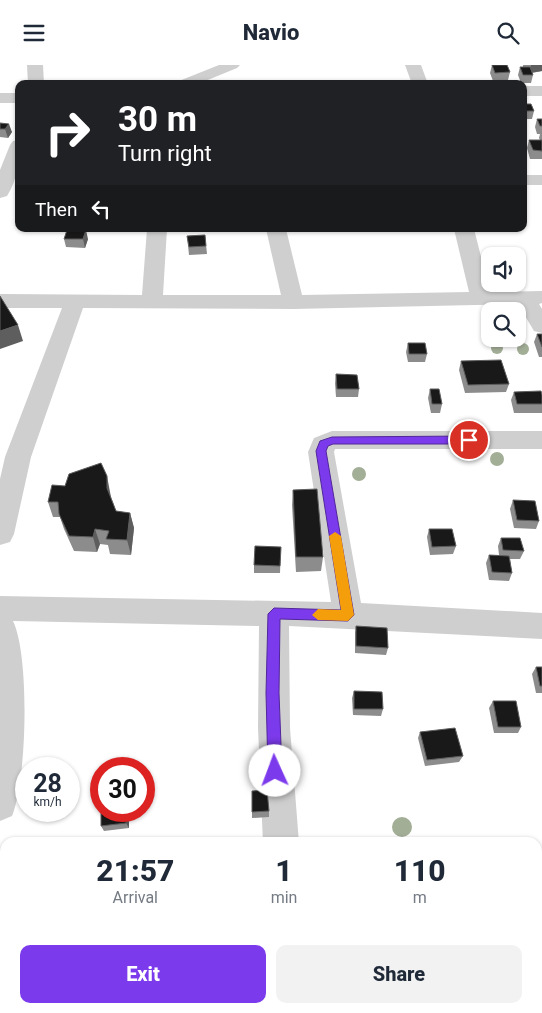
<!DOCTYPE html>
<style>
body{margin:0;font-family:Roboto,sans-serif;background:#f2f2f3;color:#1f2937;height:100vh;display:flex;flex-direction:column;font-size:19px;white-space:nowrap}
*{box-sizing:border-box;margin:0}
p{font-size:16px;color:#747a83}
.icon{flex:none;width:28px;height:28px;fill:none;stroke:currentColor;stroke-width:2;stroke-linecap:round;stroke-linejoin:round}
.map{position:relative;flex:1;overflow:hidden}
.sheet{position:absolute;left:0px;top:772px;width:542px;height:176px;display:flex;flex-direction:column;background:#fff;border-radius:15px 15px 0 0;box-shadow:0 1px 4px #0004}
.sheet>*{flex:none}
.hud{position:absolute;left:15px;top:15px;width:512px;height:152px;border-radius:10px;box-shadow:0 1px 4px #0004;background:#202124;color:#fff;overflow:hidden}
.fabs{position:absolute;left:481px;top:182px;display:grid;gap:10px}
.fabs a{display:grid;place-items:center;width:45px;height:45px;border-radius:10px;background:#fff;box-shadow:0 1px 4px #0004;font-size:25px}
.speed{position:absolute;left:15px;top:692px;display:flex;gap:10px;font-size:25px;font-weight:700;text-align:center}
.speed>*{display:grid;place-content:center;width:65px;height:65px;border-radius:50%;background:#fff;box-shadow:0 1px 4px #0004;line-height:1}
.speed small{font-size:12px;font-weight:400}
.speed .limit{border:8px solid #d22;background:#fff;color:#111}
.pin{position:absolute;display:grid;place-items:center;width:42px;height:42px;color:#fff;margin:-21px;border:2px solid #fff;border-radius:50%;box-shadow:0 1px 5px #0007}
.me{position:absolute;width:55px;margin:-28px;rotate:358deg;stroke-linejoin:round;filter:drop-shadow(0 0 4px #0008)}
.turn{display:flex;align-items:center;gap:18px;height:105px;padding:0 20px;font-size:22px}
.turn .icon{width:65px;height:65px;stroke-width:2.5}
.turn b{display:block;font-size:35px;line-height:42px}
.then{display:flex;align-items:center;height:48px;padding:0 20px;background:#0003;gap:10px;font-size:19px}
.eta{display:flex;justify-content:space-evenly;align-items:center;height:85px;text-align:center}
.eta b{font-size:30px;font-weight:800;line-height:35px}
.action{display:flex;gap:10px;margin-top:auto;padding:10px 20px}
.action a{flex:1;height:58px;border-radius:10px;background:#7c3aed;color:#fff;font-size:20px;font-weight:800;line-height:58px;text-align:center}
.action a+a{background:#f2f2f3;color:#1f2937}
header{display:flex;justify-content:space-between;align-items:center;height:65px;padding:0 20px;background:#fff;font-size:22px;font-weight:800}
.map>svg:first-child{display:block}
</style>
<header><svg class="icon" aria-label="menu" viewBox="0 0 24 24"><path d="M4 6h16M4 12h16M4 18h16"/></svg>Navio<svg class="icon" aria-label="search" viewBox="0 0 24 24"><circle cx="10" cy="10" r="6"/><path d="M15 15l6 6"/></svg></header>
<div class="map">
<svg width="542" height="948" viewBox="0 0 542 948">
<rect width="100%" height="100%" fill="#fff"/>
<g fill="none" stroke-linecap="round" stroke-linejoin="round">
<g fill="#cfcfcf" fill-rule="evenodd">
<polygon points="27,0 43,0 44,19 28,19"/>
<polygon points="219,0 240,0 237,3 198,19 176,19 179,16"/>
<polygon points="405,0 421,0 428,19 412,19"/>
<rect x="524" y="21" width="18" height="10"/>
<rect x="0" y="28" width="19" height="10"/>
<path d="M19,75C19,95 18,114 7,131L0,133V105L10,80L13,76Z"/>
<rect x="524" y="110" width="18" height="10"/>
<polygon points="147,164 167,164 163,230 281,230 266,164 286,164 302,230 469,227 454,164 474,164 490,227 542,226 542,238 539,239 542,244 542,268 534,266 518,239 293,244 83,243 31,392 14,469 10,477 0,480 0,414 5,392 62,243 0,243 0,229 142,230"/>
<path d="M332,366H542V384H335L334,387L361,538L542,548V574L289,561L290,663L299,778H263L258,663L259,561L13,556C30,591 27,715 12,751L0,756V531L331,537L308,387L314,373Z"/>
<polygon points="290,944 330,944 331,948 291,948"/>
</g>
</g>
<g fill="#a3ae97">
<circle cx="497" cy="283" r="6"/>
<circle cx="523" cy="284" r="6"/>
<circle cx="497" cy="394" r="7"/>
<circle cx="359" cy="409" r="7"/>
<circle cx="402" cy="762" r="10"/>
</g>
<g fill="#8c8c8c">
<polygon points="492,0 510,7 508,15 493,16 490,8"/>
<polygon points="523,0 542,0 542,6 532,8 533,10 531,18 521,18 518,10 520,2 523,2"/>
<polygon points="524,39 534,46 532,54 524,54"/>
<polygon points="537,54 542,54 542,94 530,94 527,83 529,75 540,75 539,73 540,69 537,69 535,62"/>
<polygon points="0,58 12,67 8,73 0,72"/>
<polygon points="179,164 194,164 195,165 180,166"/>
<polygon points="205,170 207,189 189,190 187,171"/>
<polygon points="64,174 88,174 85,183 66,182"/>
<polygon points="537,269 542,269 542,292 539,292 534,277"/>
<polygon points="408,278 427,289 425,297 408,297 406,287"/>
<polygon points="461,296 509,319 506,327 465,328 459,305"/>
<polygon points="336,309 359,324 358,332 336,332 335,318"/>
<polygon points="430,324 442,339 440,348 431,348 428,333"/>
<polygon points="514,327 542,330 542,348 514,348 511,335"/>
<polygon points="293,425 323,492 321,506 296,507 292,440"/>
<polygon points="110,427 111,432 116,446 130,448 134,463 131,490 110,489 108,480 100,479 97,487 74,486 64,464 60,452 53,452 48,437"/>
<polygon points="513,435 539,456 536,464 514,463 510,444"/>
<polygon points="429,464 456,481 453,489 430,490 427,472"/>
<polygon points="501,473 524,486 520,494 510,494 512,508 509,516 489,515 486,498 489,490 499,490 498,481"/>
<polygon points="281,482 280,508 254,508 254,500"/>
<polygon points="356,561 388,583 386,590 355,588 355,568"/>
<polygon points="536,602 542,602 542,628 536,628 532,609"/>
<polygon points="354,626 383,644 381,651 353,650 352,633"/>
<polygon points="493,636 521,662 518,668 494,668 489,643"/>
<polygon points="420,667 463,691 459,697 425,701 418,673"/>
<polygon points="252,726 269,746 269,752 252,753"/>
<polygon points="129,746 129,763 104,766 101,761"/>
<polygon points="542,805 542,822 538,811 538,809"/>
</g>
<g fill="#5e5e5e">
<polygon points="531,0 542,0 542,6 529,8"/>
<polygon points="9,59 12,67 8,73 5,64"/>
<polygon points="86,165 88,174 85,183 83,174"/>
<polygon points="18,260 23,276 0,284 0,266"/>
<polygon points="107,411 110,427 111,439 107,423"/>
<polygon points="130,448 134,463 131,490 127,475"/>
<polygon points="95,464 100,479 97,487 93,472"/>
<polygon points="126,746 129,746 129,763 126,758"/>
</g>
<g fill="#191919" stroke="#5e5e5e">
<polygon points="492,0 507,0 510,7 495,8"/>
<polygon points="520,2 530,2 533,10 523,10"/>
<polygon points="524,39 531,39 534,46 524,46"/>
<polygon points="537,54 542,54 542,61 540,61"/>
<polygon points="0,58 9,59 5,64 0,64"/>
<polygon points="529,75 542,75 542,86 533,85"/>
<polygon points="67,165 86,165 83,174 64,174"/>
<polygon points="205,170 206,181 189,182 187,171"/>
<polygon points="0,231 18,260 0,266"/>
<polygon points="537,269 542,269 542,282"/>
<polygon points="408,278 425,278 427,289 409,289"/>
<polygon points="501,295 509,319 468,320 461,296"/>
<polygon points="336,309 357,310 359,324 337,324"/>
<polygon points="430,324 439,324 442,339 432,339"/>
<polygon points="541,326 542,330 542,339 517,339 514,327"/>
<polygon points="101,398 107,411 107,423 116,446 130,448 127,475 106,474 109,466 95,464 93,472 69,471 59,449 58,437 48,437 52,420 65,421 69,409"/>
<polygon points="317,424 323,492 296,492 293,425"/>
<polygon points="513,435 535,436 539,456 517,455"/>
<polygon points="429,464 452,464 456,481 432,482"/>
<polygon points="501,473 520,473 524,486 503,485"/>
<polygon points="255,481 281,482 280,501 254,500"/>
<polygon points="489,490 509,491 512,508 492,507"/>
<polygon points="356,561 387,563 388,583 356,581"/>
<polygon points="536,602 542,602 542,621 540,621"/>
<polygon points="354,626 382,627 383,644 354,644"/>
<polygon points="493,636 516,636 521,662 498,662"/>
<polygon points="455,663 463,691 427,695 420,667"/>
<polygon points="267,725 269,746 252,747 252,726"/>
<polygon points="101,736 101,746 126,746 126,758 101,761"/>
<polygon points="354,944 392,944 393,948 355,948"/>
</g>
<polygon fill="#7c3aed" stroke="#51269a" points="469,371 475,375 469,379 333,379 328,381 326,386 354,550 348,556 280,554 279,628 282,706 280,710 275,712 270,710 268,706 266,628 268,549 274,543 341,545 316,386 320,376 332,372"/>
<polygon fill="#f59e0b" points="335,467 341,471 354,550 348,556 318,555 312,550 318,544 341,545 329,471"/>
</svg>
<div class="fabs">
<a><svg class="icon" aria-label="sound" viewBox="0 0 24 24"><path d="M4 9h4l5-4v14l-5-4H4zM17 9q2 3 0 6"/></svg></a>
<a><svg class="icon" aria-label="search" viewBox="0 0 24 24"><circle cx="10" cy="10" r="6"/><path d="M15 15l6 6"/></svg></a>
</div>
<div class="speed"><div>28<small>km/h</small></div><div class="limit">30</div></div>
<div class="pin" style="left:469px;top:375px;background:#d93025"><svg class="icon" aria-label="arrive" viewBox="0 0 24 24"><path d="M6 21V4h12l-3 4 3 4H6"/></svg></div>
<svg class="me" style="left:275px;top:706px" viewBox="-20 -20 40 40"><circle r="19" fill="#fff"/><path d="M0-13L10 11 0 6-10 11z" fill="#7c3aed"/></svg>
<div class="hud">
<div class="turn"><svg class="icon" aria-label="right" viewBox="0 0 24 24"><path d="M7 20v-9h11M14 6l5 5-5 5"/></svg><div><b>30 m</b>Turn right</div></div>
<div class="then">Then<svg class="icon" aria-label="left" viewBox="0 0 24 24"><path d="M17 20v-9H6M10 6l-5 5 5 5"/></svg></div>
</div>
<section class="sheet">
<div class="eta">
<div><b>21:57</b><p>Arrival</p></div>
<div><b>1</b><p>min</p></div>
<div><b>110</b><p>m</p></div>
</div>
<div class="action"><a>Exit</a><a>Share</a></div>
</section>
</div>
